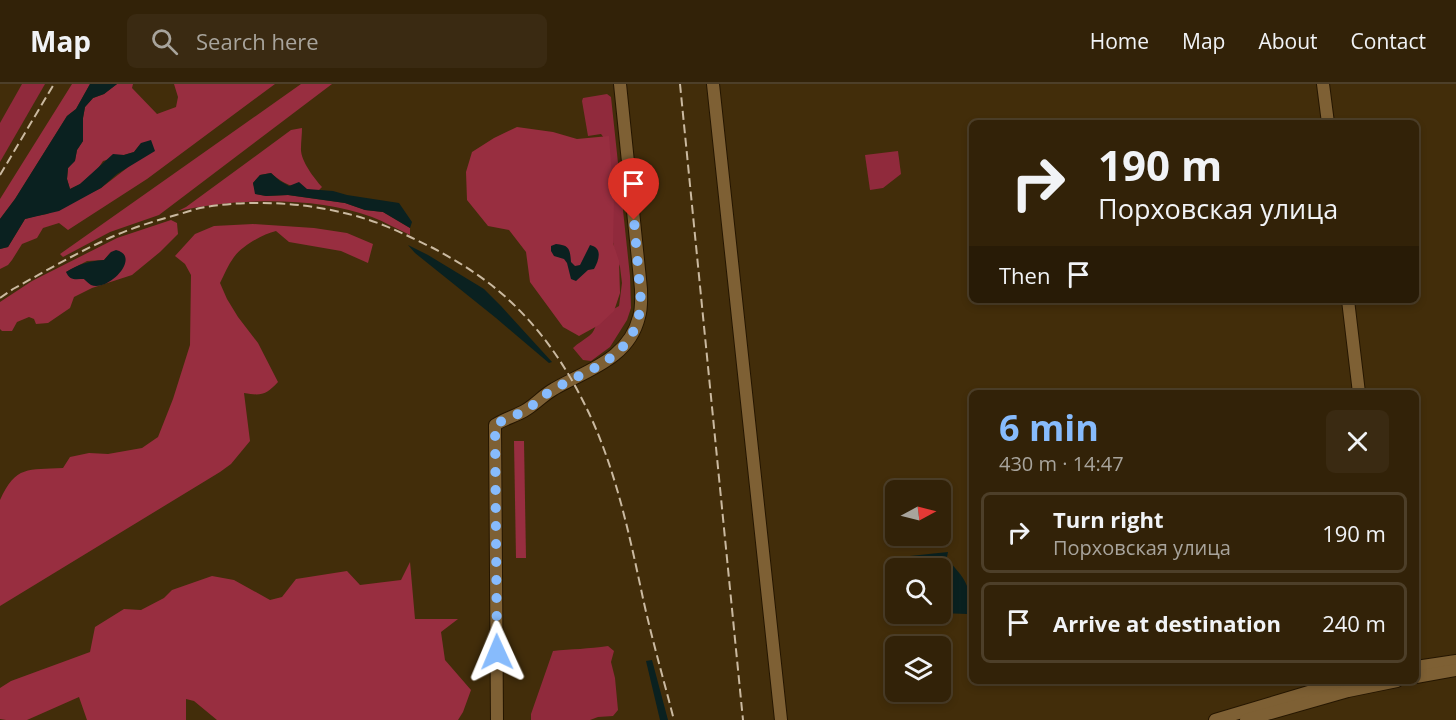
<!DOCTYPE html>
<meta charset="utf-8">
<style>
body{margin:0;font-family:"Open Sans",sans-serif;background:#3a2a12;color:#f1f3f6;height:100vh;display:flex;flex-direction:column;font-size:22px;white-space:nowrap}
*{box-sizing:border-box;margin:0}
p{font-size:20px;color:#a8a49c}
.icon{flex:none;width:33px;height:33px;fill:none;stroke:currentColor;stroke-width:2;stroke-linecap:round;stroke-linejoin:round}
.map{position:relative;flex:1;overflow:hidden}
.side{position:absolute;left:969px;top:306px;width:450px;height:294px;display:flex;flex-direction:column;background:#322208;border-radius:9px;box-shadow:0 3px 9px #0003,0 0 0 2px #4d3f29}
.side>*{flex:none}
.top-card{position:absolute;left:969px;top:36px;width:450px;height:183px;border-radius:9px;box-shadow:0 3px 9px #0003,0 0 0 2px #4d3f29;background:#322208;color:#f1f3f6;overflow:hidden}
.needle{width:39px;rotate:83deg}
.fabs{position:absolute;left:885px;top:396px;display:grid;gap:12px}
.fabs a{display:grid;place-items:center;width:66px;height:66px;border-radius:9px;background:#322208;box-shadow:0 3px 9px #0003,0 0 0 2px #4d3f29;font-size:30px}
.pin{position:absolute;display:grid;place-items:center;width:51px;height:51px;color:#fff;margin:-62px -26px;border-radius:50% 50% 50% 0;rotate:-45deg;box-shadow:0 0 6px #0007}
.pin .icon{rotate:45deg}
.me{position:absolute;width:66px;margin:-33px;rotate:359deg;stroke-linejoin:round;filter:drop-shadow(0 0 4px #0008)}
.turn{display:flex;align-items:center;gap:21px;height:126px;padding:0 30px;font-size:27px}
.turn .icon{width:78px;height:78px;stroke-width:2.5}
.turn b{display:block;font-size:42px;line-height:51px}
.then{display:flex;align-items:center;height:57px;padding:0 30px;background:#0003;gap:12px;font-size:22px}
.round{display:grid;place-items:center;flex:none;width:63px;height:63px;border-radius:9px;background:#3a2a12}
.overview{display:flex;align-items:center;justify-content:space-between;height:102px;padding:0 30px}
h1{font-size:36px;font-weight:700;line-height:45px;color:#87bbfc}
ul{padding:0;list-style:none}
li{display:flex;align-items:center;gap:18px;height:81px;margin:0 12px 9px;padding:0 18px;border:3px solid #4d3f29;border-radius:9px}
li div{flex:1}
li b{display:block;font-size:22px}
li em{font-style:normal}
header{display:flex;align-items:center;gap:36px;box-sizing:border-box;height:84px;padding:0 30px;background:#322208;border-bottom:2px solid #4d3f29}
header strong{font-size:28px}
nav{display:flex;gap:33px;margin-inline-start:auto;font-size:21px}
.search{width:420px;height:54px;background:#3a2a12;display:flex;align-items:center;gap:15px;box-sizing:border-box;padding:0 21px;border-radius:9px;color:#a8a49c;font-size:22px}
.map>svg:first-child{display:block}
</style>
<header>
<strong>Map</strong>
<div class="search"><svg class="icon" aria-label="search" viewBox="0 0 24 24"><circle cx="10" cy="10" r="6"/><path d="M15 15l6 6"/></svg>Search here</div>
<nav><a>Home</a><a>Map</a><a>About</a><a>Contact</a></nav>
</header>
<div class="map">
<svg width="1456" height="636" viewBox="0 0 1456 636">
<rect width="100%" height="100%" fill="#422d0a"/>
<g fill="#902a3c">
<polygon points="22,0 45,0 0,78 0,39"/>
<path d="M607,10L611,13L630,192L631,224L627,236L610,263L591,277L583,276L573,264C578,259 584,256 589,252C595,248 595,241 599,236C604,230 612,226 619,222L622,199L620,183L615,169L609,137L608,59L601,50L588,52L582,17L583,14Z"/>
<polygon points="898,67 901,90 883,104 870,106 865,71"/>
<path d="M608,562L614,567L611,578L615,594L618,626L613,632L598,633L590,636H531V630L553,567C571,565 589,565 608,562Z"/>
</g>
<g fill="#982e40" fill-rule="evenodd">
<polygon points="72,0 90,0 76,25 67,32 15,115 0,135 0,115"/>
<polygon points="117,0 133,0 132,4 157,30 176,23 178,13 174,0 275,0 147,95 68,146 59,139 43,144 37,154 22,160 12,176 8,181 0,185 0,165 8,163 25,135 36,132 47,130 101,104 127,84 141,59 134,68 103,77 97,86 80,100 70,105 67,95 68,84 75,76 77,66 83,57 83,34 85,23 93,14 104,10"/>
<polygon points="301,0 332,0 159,131 110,148 63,173 60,170"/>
<polygon points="517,43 553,48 577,55 609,52 614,117 613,159 619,177 620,209 614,227 599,241 579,252 563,243 530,198 526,168 509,146 488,142 467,116 466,88 472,68 494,54"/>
<path d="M302,44C302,51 301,57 301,64C300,76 314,94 322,103L318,107C298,104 286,103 271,89L260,91L253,99L256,110L266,112L288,111L345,119L365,126L383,128L410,144V151C397,145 385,138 372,133C317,112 235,114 178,127L186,123L291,46Z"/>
<path d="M171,136L177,139L178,150L160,168L132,191L92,204L74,213L70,224L48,239L36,240L34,235L29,233L17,238L12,247H2L0,245V218L32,197L117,154ZM111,168L93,201L84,195L66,188L87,177L104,176Z"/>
<path d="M253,140L314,144L347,149L373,160L368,179L341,167L289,158L276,147C263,150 242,162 234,173C228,181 224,191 220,199L227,215L238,233L258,259L278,298C266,311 261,312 244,309L250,357L231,380L220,388L0,522V416C16,381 28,386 63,384L70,373L89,369L108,370L142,364L158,353L173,315L190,261L191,191L185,180L175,172L195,150L214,142Z"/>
<polygon points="514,357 524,357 526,474 516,474"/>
<polygon points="410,478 415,535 458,535 441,548 445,576 471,606 463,628 458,636 217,636 194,617 186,615 186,636 87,636 79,613 27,636 6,636 0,635 0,604 11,597 90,568 95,543 124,525 141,526 164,514 172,506 212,492 234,496 270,516 282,513 296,495 347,487 360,501 401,496"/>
</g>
<g fill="#0a2120">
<polygon points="90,0 117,0 104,10 93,14 85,23 83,34 83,57 77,66 75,77 68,84 67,95 70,105 80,100 113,70 124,71 134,68 141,59 151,56 155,67 117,90 101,104 59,127 25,135 8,163 0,165 0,135 15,115 67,32 76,25"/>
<polygon points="271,89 280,97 289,102 299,98 307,105 333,107 347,111 399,119 412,138 410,144 383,128 365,126 345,119 288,111 266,112 255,110 253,99 260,91"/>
<path d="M556,160C570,161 570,166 571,178L575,182L580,181L590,161C603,164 599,176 594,185L588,186L576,197L571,195L567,179L564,175L554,172L551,167V162Z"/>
<polygon points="408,161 428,171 484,205 501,222 552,278 549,279 496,234 415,169"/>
<path d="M116,166C142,172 109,208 91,201C88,199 86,197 84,195C75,195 70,197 66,188C79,180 88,177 104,176L111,168Z"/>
<path d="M948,468L947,473C954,485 962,489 967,502L972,503V526L967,530L941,529L940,484H907V476L910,472Z"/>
<polygon points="652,576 668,636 660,636 646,577"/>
</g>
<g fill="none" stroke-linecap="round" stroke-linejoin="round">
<defs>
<g id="minor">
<polyline points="713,0 781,636"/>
<polyline points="1323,0 1328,39"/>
<polyline points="1348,216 1359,309"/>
<polyline points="1416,583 1456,577"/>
<polyline points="1416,593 1456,586"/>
<path d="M497,636L495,341C504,335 515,332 524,327C535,321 543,311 554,305C587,286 629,275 639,233C642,224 641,214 641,205L620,0"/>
<polyline points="1215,636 1312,607 1352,597"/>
<polyline points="1246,636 1348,607 1397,597"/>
</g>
</defs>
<use href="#minor" stroke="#251601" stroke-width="14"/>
<use href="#minor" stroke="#7e6034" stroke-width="12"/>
<g stroke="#cab9a0" stroke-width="2" stroke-dasharray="9 4.5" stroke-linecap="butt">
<polyline points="680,0 743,636"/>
<polyline points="0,91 54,0"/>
<path d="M0,214L13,205C42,189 71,172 101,158C125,146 151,138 176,131C184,129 192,126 200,124C253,114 318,119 369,136C391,143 412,154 433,164C461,179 488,196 511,218C543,248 567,284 586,323C616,384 630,454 644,519C653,559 664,597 674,636"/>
</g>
</g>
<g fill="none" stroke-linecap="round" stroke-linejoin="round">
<path stroke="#87bbfc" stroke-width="10" stroke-dasharray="0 18" d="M497,568L495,341C504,335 515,332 524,327C535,321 543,311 554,305C595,282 636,273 641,218L634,136"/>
</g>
</svg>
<div class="fabs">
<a><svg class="needle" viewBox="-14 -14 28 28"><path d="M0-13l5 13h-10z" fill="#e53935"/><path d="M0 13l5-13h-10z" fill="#a8a49c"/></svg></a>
<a><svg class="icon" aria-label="search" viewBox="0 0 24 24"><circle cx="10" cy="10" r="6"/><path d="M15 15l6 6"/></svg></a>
<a><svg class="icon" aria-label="layers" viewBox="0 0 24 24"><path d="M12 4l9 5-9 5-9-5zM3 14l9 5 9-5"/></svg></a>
</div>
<div class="pin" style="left:634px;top:136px;background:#d93025"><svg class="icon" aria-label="arrive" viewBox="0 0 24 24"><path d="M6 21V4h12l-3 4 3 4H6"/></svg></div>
<svg class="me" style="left:497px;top:568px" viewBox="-20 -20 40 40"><path d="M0-17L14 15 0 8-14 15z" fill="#87bbfc" stroke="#fff" stroke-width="4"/></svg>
<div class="top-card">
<div class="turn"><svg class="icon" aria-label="right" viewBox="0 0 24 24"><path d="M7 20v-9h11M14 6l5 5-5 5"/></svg><div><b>190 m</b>Порховская улица</div></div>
<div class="then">Then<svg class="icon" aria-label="arrive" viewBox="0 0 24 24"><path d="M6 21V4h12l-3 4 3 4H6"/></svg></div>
</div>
<section class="side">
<div class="overview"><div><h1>6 min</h1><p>430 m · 14:47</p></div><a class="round"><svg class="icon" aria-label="close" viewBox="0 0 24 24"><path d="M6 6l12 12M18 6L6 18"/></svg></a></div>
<ul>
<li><svg class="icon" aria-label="right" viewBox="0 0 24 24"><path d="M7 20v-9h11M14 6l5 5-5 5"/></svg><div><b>Turn right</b><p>Порховская улица</p></div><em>190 m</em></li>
<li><svg class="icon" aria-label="arrive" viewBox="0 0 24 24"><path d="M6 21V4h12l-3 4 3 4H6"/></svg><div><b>Arrive at destination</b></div><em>240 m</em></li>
</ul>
</section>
</div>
